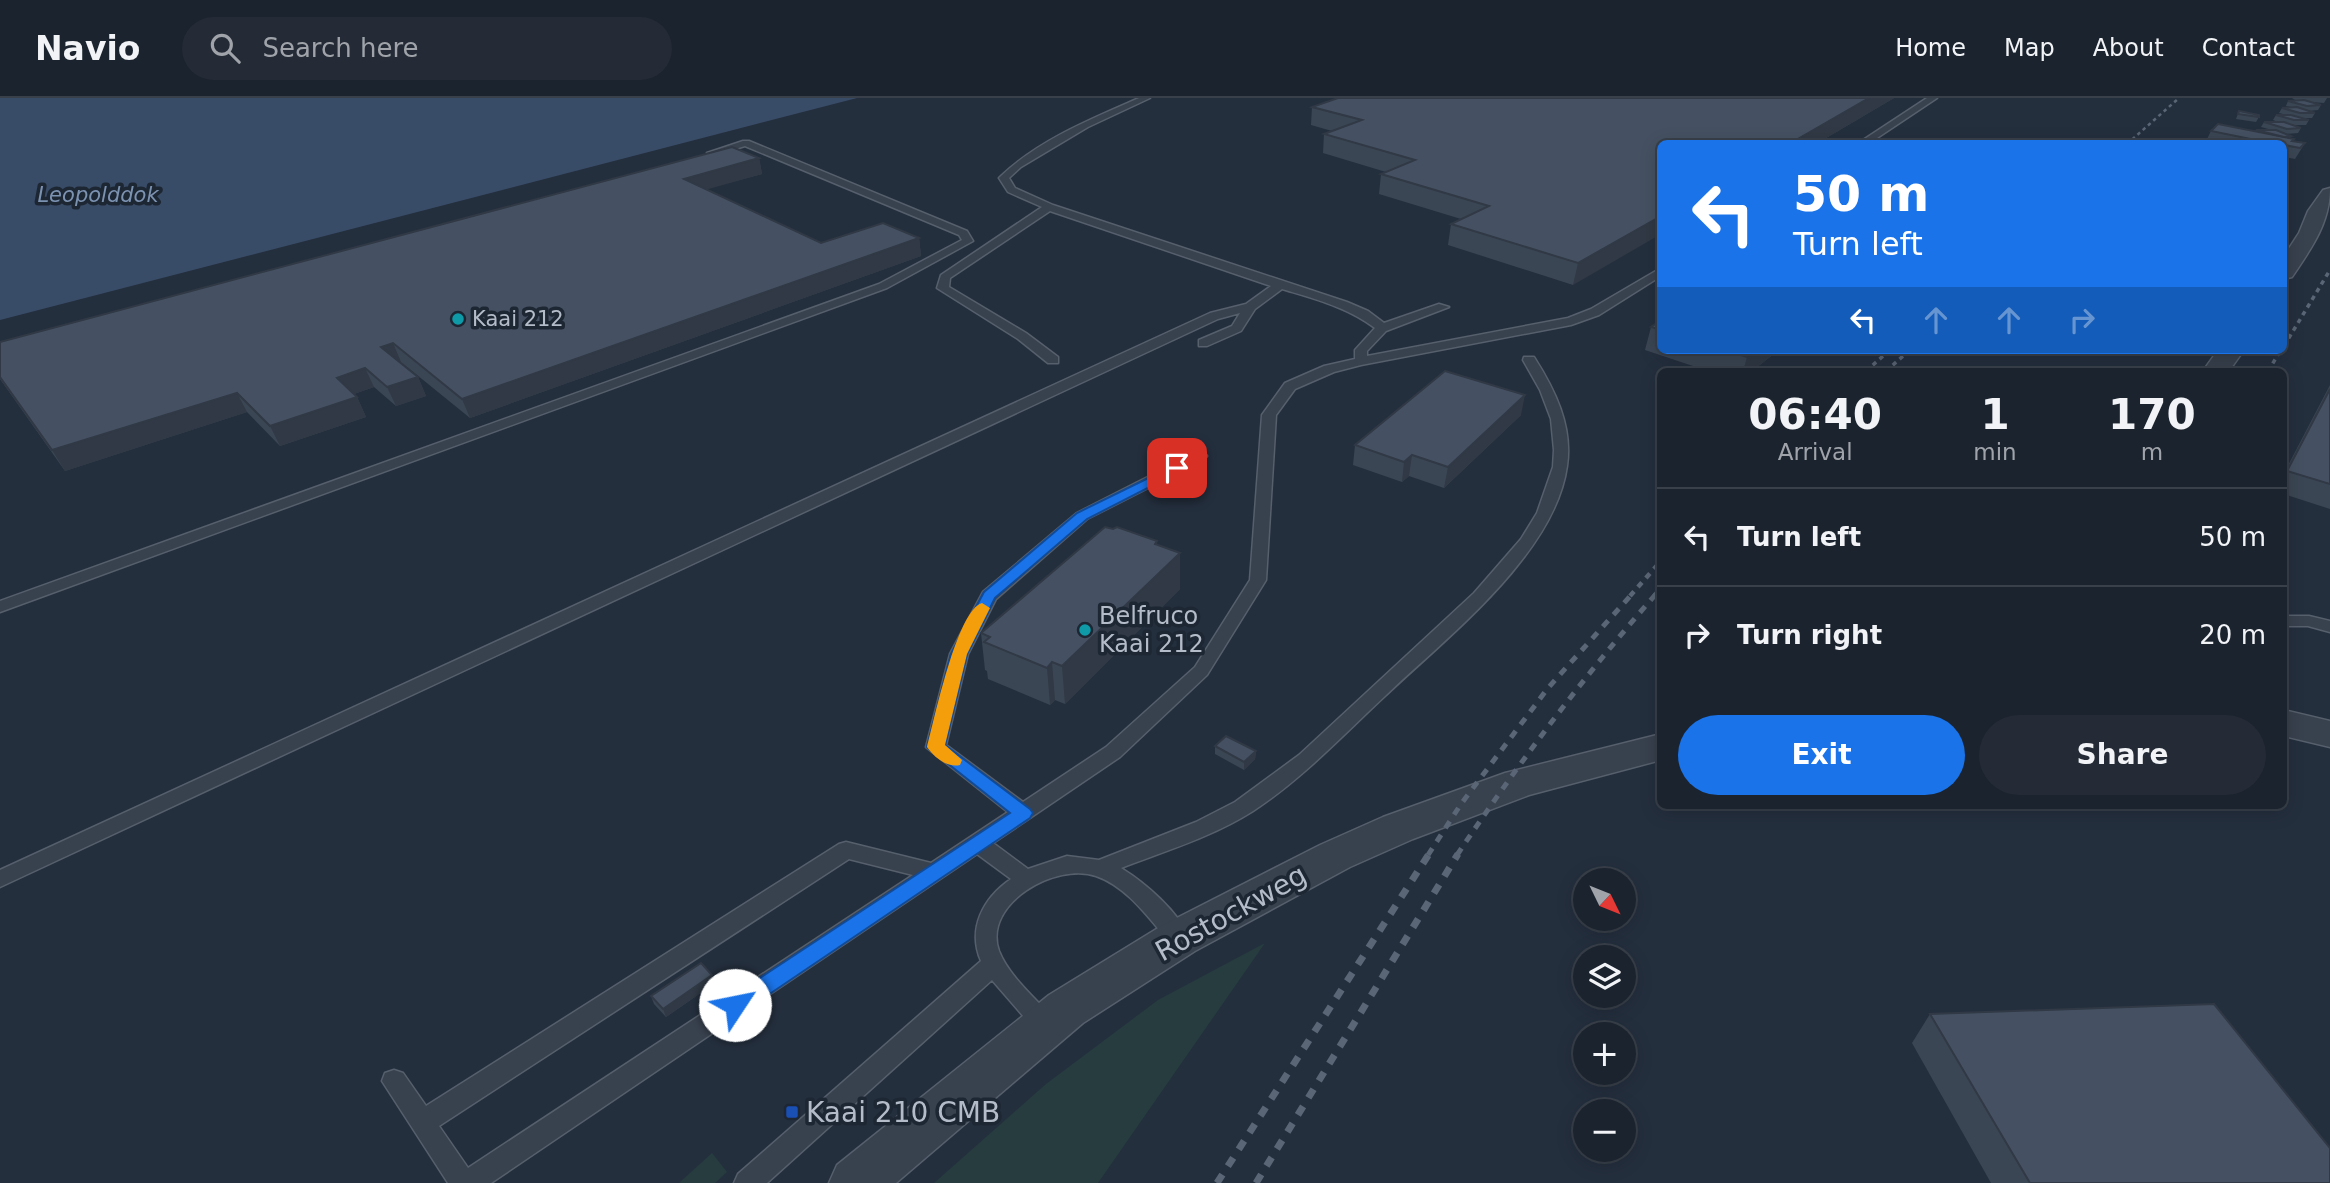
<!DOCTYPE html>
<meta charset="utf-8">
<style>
body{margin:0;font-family:"DejaVu Sans",sans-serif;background:#242b36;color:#f1f3f6;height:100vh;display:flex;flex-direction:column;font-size:26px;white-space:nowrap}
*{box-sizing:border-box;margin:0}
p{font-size:23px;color:#a0a4aa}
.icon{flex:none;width:38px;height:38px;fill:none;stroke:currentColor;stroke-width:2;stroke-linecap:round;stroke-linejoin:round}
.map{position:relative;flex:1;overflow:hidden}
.details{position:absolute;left:1657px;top:270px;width:630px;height:441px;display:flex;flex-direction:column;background:#1b232e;border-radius:10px;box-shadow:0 4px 18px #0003,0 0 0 2px #39404a}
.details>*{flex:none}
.hud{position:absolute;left:1657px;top:42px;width:630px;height:214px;border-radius:10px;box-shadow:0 4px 18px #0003,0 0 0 2px #39404a;background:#1a73e8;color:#fff;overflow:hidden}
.needle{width:46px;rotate:133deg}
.buttons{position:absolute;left:1573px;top:770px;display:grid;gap:14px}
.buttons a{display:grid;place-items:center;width:63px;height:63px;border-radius:50%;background:#1b232e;box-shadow:0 4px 18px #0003,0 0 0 2px #39404a;font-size:35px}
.pin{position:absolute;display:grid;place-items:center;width:60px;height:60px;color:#fff;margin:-30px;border-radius:14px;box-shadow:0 4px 10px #0006}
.me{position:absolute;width:77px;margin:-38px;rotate:56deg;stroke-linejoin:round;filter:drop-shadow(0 0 5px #0008)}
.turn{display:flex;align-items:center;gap:24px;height:147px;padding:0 21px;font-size:32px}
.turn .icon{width:91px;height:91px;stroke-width:2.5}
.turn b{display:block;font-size:49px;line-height:60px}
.lanes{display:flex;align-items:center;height:66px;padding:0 21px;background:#0003;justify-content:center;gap:35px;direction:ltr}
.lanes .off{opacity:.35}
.eta{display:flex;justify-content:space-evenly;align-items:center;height:119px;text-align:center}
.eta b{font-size:42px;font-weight:600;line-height:49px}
.action{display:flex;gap:14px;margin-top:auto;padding:14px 21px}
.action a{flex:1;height:80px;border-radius:42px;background:#1a73e8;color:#fff;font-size:28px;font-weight:600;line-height:80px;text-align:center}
.action a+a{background:#242b36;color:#f1f3f6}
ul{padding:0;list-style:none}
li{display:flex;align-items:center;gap:21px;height:98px;padding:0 21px;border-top:2px solid #39404a}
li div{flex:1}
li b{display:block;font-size:26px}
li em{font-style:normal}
header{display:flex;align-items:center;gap:42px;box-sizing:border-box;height:98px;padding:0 35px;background:#1b232e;border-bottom:2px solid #39404a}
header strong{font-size:33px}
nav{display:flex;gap:38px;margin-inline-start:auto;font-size:24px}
.search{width:490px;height:63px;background:#242b36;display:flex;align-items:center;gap:18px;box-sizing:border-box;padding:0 24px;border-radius:38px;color:#a0a4aa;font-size:26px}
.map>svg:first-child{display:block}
</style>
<header>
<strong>Navio</strong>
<div class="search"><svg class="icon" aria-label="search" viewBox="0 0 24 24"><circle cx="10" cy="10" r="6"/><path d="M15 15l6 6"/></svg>Search here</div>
<nav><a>Home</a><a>Map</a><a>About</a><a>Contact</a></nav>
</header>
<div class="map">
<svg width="2330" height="1085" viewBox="0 0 2330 1085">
<rect width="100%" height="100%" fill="#242f3e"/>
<g fill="#263c3f">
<polygon points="1265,845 1098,1085 934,1085 1046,986 1158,902"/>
<polygon points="712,1055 727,1074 715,1085 679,1085"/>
</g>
<polygon fill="#394c67" points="0,0 857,0 0,222"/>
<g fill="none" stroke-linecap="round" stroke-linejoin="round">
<defs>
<g id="service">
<path d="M1139,0H1150L1088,29L1021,69L1009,80L1015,90L1053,107L1347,204L1368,213L1384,225L1439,206L1449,209L1386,233L1367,253V258L1568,220L1591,211L1661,170V178L1599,217L1571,227L1361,267L1334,274L1295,291L1276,317L1266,482L1207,577L1120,659L993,745L1028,771L1067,758L1099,762L1196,724L1235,704L1299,657L1474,495L1521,441L1537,415L1553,369L1554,352L1551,321L1540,292L1523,262L1524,259H1534C1555,292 1573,328 1567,368C1555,456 1446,540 1385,598C1342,638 1302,681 1253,713C1212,739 1165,753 1121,770C1147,786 1177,813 1190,840L1187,846L1179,849L1171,846C1150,822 1128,789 1096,778C1057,764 982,805 999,853C1009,878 1035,900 1053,920L1057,927L1053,934L1045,937L1037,934L992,882L767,1085H734L738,1076L981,863C967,831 983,800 1011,781L977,756L491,1085H448L382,983L385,975L394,972L403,975L426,1008L839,746L846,744L931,765L1008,714L926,649L950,556L983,494L1077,415L1195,355H1205L1207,358L1205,361L1087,421L996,501L968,556L946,647L1023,704L1106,649L1195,569L1250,482L1262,317L1285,285L1324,268L1355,261V252L1375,230C1347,209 1315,201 1282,191L1255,211L1241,233L1207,248H1199V242L1232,228L1240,215L1218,221L0,789V772L1210,215L1246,206L1271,188L1050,113L950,180L949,189L1026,235L1058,259V265H1048L1018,241L937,190L941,177L1042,109L1008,94L999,80L1001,78C1039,42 1091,21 1139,0ZM849,761L913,777L468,1070L439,1028Z"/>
<polygon points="1927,0 1937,0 1868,46 1857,46"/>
<polygon points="743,43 749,43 967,133 973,143 887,190 0,514 0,503 879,186 962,142 959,137 745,48 712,58 707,55"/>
<polygon points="2284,518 2309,518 2330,523 2330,534 2308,528 2284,528"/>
</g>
<g id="minor">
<path d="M2330,90C2330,125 2311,151 2292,179L2284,181V158L2299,135L2308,113L2323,92Z"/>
<polygon points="2218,252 2244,252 2229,273 2203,273"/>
<polygon points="2284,612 2330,623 2330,649 2284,638"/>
<polygon points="1661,636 1661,662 1529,697 1413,741 1350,769 1195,853 1083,925 896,1085 829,1085 837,1067 1049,897 1163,827 1320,747 1383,719 1505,675"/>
</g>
</defs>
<use href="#service" stroke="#565f6c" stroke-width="3"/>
<use href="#minor" stroke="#565f6c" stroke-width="3"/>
<use href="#service" fill="#38414e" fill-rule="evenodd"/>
<use href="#minor" fill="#38414e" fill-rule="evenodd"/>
<polyline stroke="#5a6575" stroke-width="2.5" stroke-dasharray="3.5 3.5" stroke-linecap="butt" points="2127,46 2179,0"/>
<g stroke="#5a6575" stroke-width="3.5" stroke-dasharray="4.5 4.5" stroke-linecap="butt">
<polyline points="2284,248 2330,172"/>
<polyline points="1866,273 1890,252"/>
<polyline points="1886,273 1910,252"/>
<polyline points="2268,273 2281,252"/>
</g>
<g stroke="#5a6575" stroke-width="4.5" stroke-dasharray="6 6" stroke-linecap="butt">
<polyline points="1630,498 1661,463"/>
<polyline points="1654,498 1661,490"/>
</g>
<g stroke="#5a6575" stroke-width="5" stroke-dasharray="8 8" stroke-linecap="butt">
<polyline points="1428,757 1461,706 1548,590 1632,496"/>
<path d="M1457,757C1518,666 1583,579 1656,496"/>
</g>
<g stroke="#5a6575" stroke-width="7" stroke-dasharray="10 10" stroke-linecap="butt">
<polyline points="1217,1085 1429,756"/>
<polyline points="1256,1085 1458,756"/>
</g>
</g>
<g fill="#3b4654">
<polygon points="1894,0 1816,46 1661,46 1573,187 1448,147 1451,126 1461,121 1379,96 1381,76 1386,74 1323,55 1324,36 1332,33 1311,27 1312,9"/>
<polygon points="2292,0 2327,0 2324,5 2311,4 2321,7 2318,12 2308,13 2315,15 2312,20 2301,20 2309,22 2306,27 2294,27 2301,30 2298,35 2286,36 2291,38 2290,40 2293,43 2305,45 2295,61 2284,59 2284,46 2217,46 2206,43 2211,33 2272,32 2261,29 2264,24 2278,24 2273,22 2276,17 2287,17 2279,15 2282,10 2292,9 2286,8 2288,3 2297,3"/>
<polygon points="2239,13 2259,19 2256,24 2236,21"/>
<polygon points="759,60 762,76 706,91 821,145 919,140 921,158 470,320 401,264 418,279 426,298 396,308 374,289 354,296 357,299 366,319 280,348 247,314 65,373 0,281 0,244"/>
<polygon points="1661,222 1661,252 1779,252 1752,273 1708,273 1645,252 1651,229"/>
<polygon points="2330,287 2330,411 2284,396 2284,375"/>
<polygon points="1521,317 1444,390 1409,378 1402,384 1353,367 1355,347"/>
<polygon points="1157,447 1180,455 1180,491 1065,606 1055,602 1050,607 988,581 987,573 985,572 981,535"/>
<polygon points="1215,648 1256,653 1255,661 1244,672 1215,656"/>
<polygon points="715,885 666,919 654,906 651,898"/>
<polygon points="1930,916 2330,1085 1991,1085 1912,945"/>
</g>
<g fill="#303945">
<polygon points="1869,0 1894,0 1816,46 1789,46"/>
<polygon points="759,60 762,76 687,97 684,81"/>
<polygon points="1661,118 1661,136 1573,187 1578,165"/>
<polygon points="919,140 921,158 470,320 462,301"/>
<polygon points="393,245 401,264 389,267 381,249"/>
<polygon points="1756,252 1779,252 1752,273 1743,273 1747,259"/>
<polygon points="365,270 374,289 345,299 337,280"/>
<polygon points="418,279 426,298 396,308 387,289"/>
<polygon points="237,295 247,314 65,373 52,352"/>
<polygon points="1525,297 1521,317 1444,390 1448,369"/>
<polygon points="357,299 366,319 280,348 270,328"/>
<polygon points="1412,357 1409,378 1402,384 1404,364"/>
<polygon points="1157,443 1157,477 1180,455 1180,491 1065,606 1062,568"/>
<polygon points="1052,564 1055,602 1050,607 1047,570"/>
<polygon points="1256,653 1255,661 1244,672 1244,664"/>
<polygon points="712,877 715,885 666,919 663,911"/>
</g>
<g fill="#455162" stroke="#303945" stroke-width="2">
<polygon points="1338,0 1869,0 1789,46 1661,46 1661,118 1578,165 1451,126 1489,108 1381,76 1415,62 1324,36 1362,22 1312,9"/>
<polygon points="2304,2 2321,7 2307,8 2288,3"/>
<polygon points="2297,9 2315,15 2300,15 2282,10"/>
<polygon points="2239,13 2259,17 2259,19 2238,16"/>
<polygon points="2276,17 2291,17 2309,22 2294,22"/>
<polygon points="2264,24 2284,24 2301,30 2287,31"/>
<polygon points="2218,26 2294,41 2292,43 2305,45 2300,50 2284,47 2284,46 2275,46 2211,33"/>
<polygon points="2256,32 2276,32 2291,38 2284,39"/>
<polygon points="732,49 759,60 684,81 821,145 883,125 919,140 462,301 393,245 381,249 418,279 387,289 365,270 337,280 357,299 270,328 237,295 52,352 0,279 0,244"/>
<polygon points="1661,222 1661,232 1651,229"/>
<polygon points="1724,252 1756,252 1747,259"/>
<polygon points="1445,273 1525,297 1448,369 1412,357 1404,364 1355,347"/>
<polygon points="2330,291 2330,386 2287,373"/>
<polygon points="1105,429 1113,431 1117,429 1157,443 1155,446 1180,455 1062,568 1052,564 1047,570 984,544 990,539 981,535"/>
<polygon points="1226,638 1256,653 1244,664 1215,648"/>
<polygon points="701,865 712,877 663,911 651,898"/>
<polygon points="2214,906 2330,1050 2330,1085 2030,1085 1930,916"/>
</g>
<polygon fill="#1a73e8" stroke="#114b97" stroke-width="2" points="1177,366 1183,370 1181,373 1087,421 995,500 967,556 945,647 1030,711 1033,715 1030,720 743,914 735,917 728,914 724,907 728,901 1010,715 927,649 951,556 984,494 1077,415"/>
<path fill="#f59e0b" d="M982,505L990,510L967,556L945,647L962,662L960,667C947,670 934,659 927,649C934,623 957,512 982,505Z"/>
<g fill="#0f9aa8" stroke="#1d2633" stroke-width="2.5">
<circle cx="458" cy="221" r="7"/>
<circle cx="1085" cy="532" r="7"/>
</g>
<rect fill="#1a4fb4" stroke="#1d2633" stroke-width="2.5" x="785" y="1007" width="14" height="14" rx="3.5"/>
<g text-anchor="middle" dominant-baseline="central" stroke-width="7" stroke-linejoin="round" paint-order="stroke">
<g font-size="21" font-style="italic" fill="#7c92b1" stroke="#1d2633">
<text x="98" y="97">Leopolddok</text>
</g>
<g font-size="21" fill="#b4bcc9" stroke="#1d2633" text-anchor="start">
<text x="472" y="221">Kaai 212</text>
</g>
<g font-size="24" fill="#b4bcc9" stroke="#1d2633" text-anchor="start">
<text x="1099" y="518">Belfruco<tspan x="1099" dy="28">Kaai 212</tspan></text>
</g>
<g font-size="28" fill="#b4bcc9" stroke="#1d2633">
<text transform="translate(1231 815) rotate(-29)">Rostockweg</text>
</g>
<g font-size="28" fill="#b4bcc9" stroke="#1d2633" text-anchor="start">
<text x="806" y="1014">Kaai 210 CMB</text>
</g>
</g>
</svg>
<div class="buttons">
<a><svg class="needle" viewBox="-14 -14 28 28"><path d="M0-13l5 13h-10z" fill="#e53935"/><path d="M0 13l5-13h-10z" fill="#a0a4aa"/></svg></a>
<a><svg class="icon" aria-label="layers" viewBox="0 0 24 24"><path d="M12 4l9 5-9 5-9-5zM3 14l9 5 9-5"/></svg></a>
<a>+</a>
<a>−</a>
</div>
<div class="pin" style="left:1177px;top:370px;background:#d93025"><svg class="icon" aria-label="arrive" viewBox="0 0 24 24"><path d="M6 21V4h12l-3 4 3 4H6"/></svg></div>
<svg class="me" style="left:735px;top:907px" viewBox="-20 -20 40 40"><circle r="19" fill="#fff"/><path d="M0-13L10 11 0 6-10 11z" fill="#1a73e8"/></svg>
<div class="hud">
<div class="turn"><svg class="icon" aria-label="left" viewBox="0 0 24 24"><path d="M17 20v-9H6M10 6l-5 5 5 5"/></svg><div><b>50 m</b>Turn left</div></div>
<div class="lanes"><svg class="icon" aria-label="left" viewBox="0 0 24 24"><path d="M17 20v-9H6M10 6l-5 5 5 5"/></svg><svg class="icon off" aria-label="ahead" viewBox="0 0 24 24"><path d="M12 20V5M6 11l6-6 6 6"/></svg><svg class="icon off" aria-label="ahead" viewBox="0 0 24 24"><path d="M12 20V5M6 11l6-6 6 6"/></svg><svg class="icon off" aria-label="right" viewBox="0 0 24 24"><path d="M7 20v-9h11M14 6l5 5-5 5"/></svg></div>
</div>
<section class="details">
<div class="eta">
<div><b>06:40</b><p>Arrival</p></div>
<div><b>1</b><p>min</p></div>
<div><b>170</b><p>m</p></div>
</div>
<ul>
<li><svg class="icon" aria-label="left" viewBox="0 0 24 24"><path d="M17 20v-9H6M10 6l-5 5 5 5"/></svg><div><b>Turn left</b></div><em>50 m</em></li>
<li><svg class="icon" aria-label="right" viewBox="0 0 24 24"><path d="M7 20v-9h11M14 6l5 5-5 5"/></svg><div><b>Turn right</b></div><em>20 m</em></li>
</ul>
<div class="action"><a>Exit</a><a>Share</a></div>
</section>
</div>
